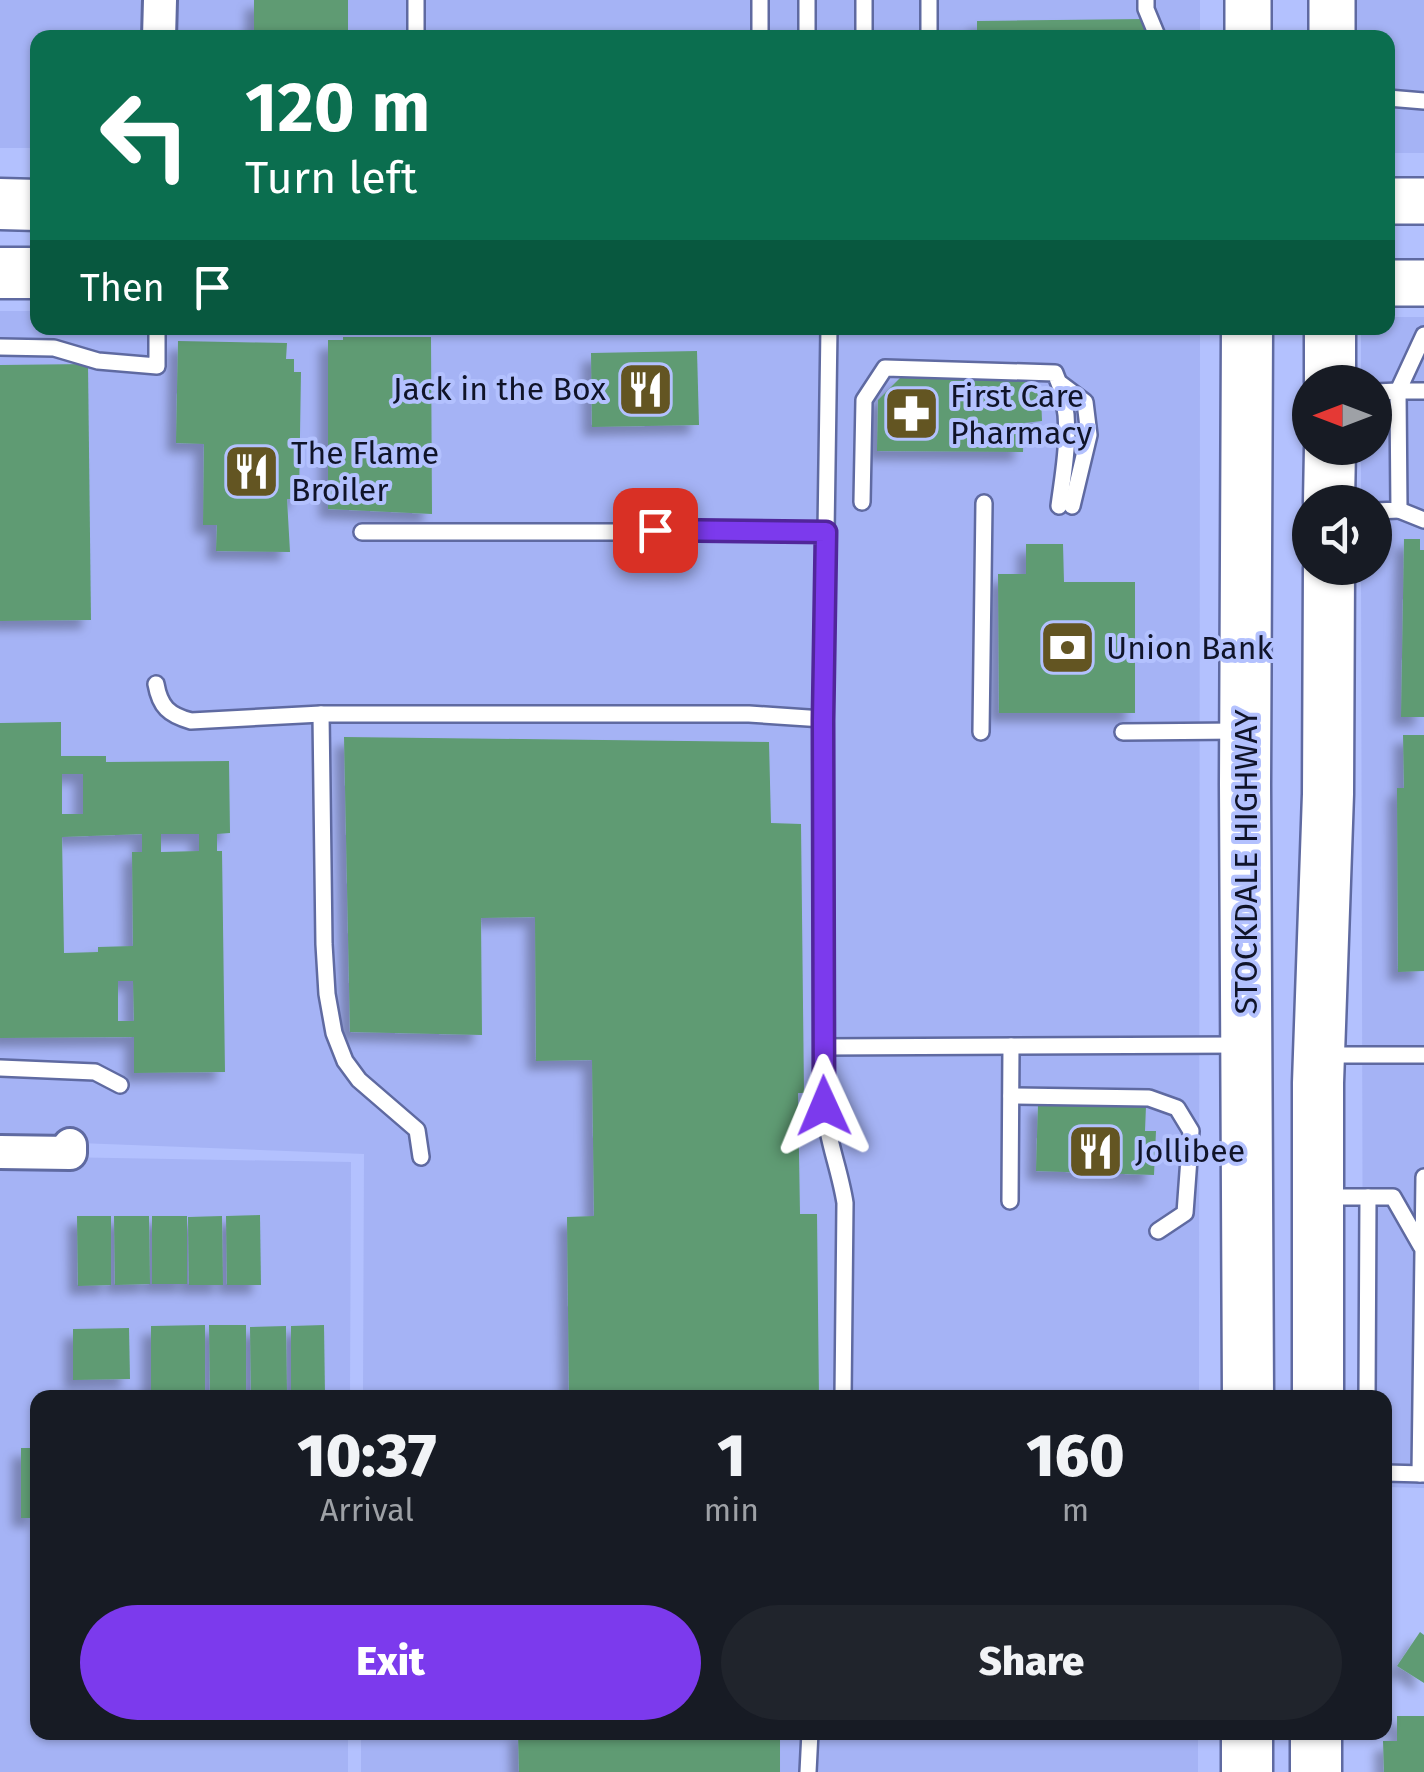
<!DOCTYPE html>
<style>
body{margin:0;font-family:"Fira Sans",sans-serif;background:#20242c;color:#f1f3f6;height:100vh;display:flex;flex-direction:column;font-size:38px;white-space:nowrap}
*{box-sizing:border-box;margin:0}
p{font-size:32px;color:#9ea1a6}
.icon{flex:none;width:55px;height:55px;fill:none;stroke:currentColor;stroke-width:2;stroke-linecap:round;stroke-linejoin:round}
.map{position:relative;flex:1;overflow:hidden}
.side{position:absolute;left:30px;top:1390px;width:1362px;height:350px;display:flex;flex-direction:column;background:#171b24;border-radius:20px;box-shadow:0 2px 8px #0004}
.side>*{flex:none}
.guide{position:absolute;left:30px;top:30px;width:1365px;height:305px;border-radius:20px;box-shadow:0 2px 8px #0004;background:#0b6e4f;color:#fff;overflow:hidden}
.needle{width:65px;rotate:270deg}
.controls{position:absolute;left:1292px;top:365px;display:grid;gap:20px}
.controls a{display:grid;place-items:center;width:100px;height:100px;border-radius:50%;background:#171b24;box-shadow:0 2px 8px #0004;font-size:50px}
.pin{position:absolute;display:grid;place-items:center;width:85px;height:85px;color:#fff;margin:-42px;border-radius:20px;box-shadow:0 5px 15px #0006}
.me{position:absolute;width:110px;margin:-55px;rotate:359deg;stroke-linejoin:round;filter:drop-shadow(0 0 8px #0008)}
.turn{display:flex;align-items:center;gap:35px;height:210px;padding:0 50px;font-size:45px}
.turn .icon{width:130px;height:130px;stroke-width:2.5}
.turn b{display:block;font-size:70px;line-height:85px}
.then{display:flex;align-items:center;height:95px;padding:0 50px;background:#0003;gap:20px;font-size:38px}
.eta{display:flex;justify-content:space-evenly;align-items:center;height:170px;text-align:center}
.eta b{font-size:60px;font-weight:800;line-height:70px}
.action{display:flex;gap:20px;margin-top:auto;padding:20px 50px}
.action a{flex:1;height:115px;border-radius:60px;background:#7c3aed;color:#fff;font-size:40px;font-weight:800;line-height:115px;text-align:center}
.action a+a{background:#20242c;color:#f1f3f6}
.map>svg:first-child{display:block}
</style>
<div class="map">
<svg width="1424" height="1772" viewBox="0 0 1424 1772">
<defs>
<filter id="shadow"><feDropShadow dx="-9" dy="9" stdDeviation="5" flood-color="#0004"/></filter>
</defs>
<rect width="100%" height="100%" fill="#b3c1fe"/>
<g fill="#a5b3f5">
<polygon points="0,0 1200,0 1200,38 38,38 37,148 0,148"/>
<polygon points="1357,0 1424,0 1424,153 1388,153 1388,38 1357,38"/>
<polygon points="0,311 37,311 38,328 1200,328 1199,1397 363,1397 364,1154 0,1140"/>
<polygon points="1388,317 1424,317 1424,1488 1385,1487 1385,1398 1363,1397 1361,568 1375,568 1375,502 1361,502 1361,448 1375,448 1375,382 1361,382 1361,328 1388,328"/>
<polygon points="0,1156 351,1162 350,1397 38,1398 38,1732 348,1733 348,1772 0,1772"/>
<polygon points="361,1732 1198,1733 1198,1772 361,1772"/>
</g>
<g fill="#5f9b73" fill-rule="evenodd" filter="url(#shadow)">
<rect x="254" y="0" width="94" height="38"/>
<polygon points="1145,19 1145,38 977,38 977,21"/>
<polygon points="343,337 431,337 432,514 328,509 328,340 343,340"/>
<polygon points="178,341 287,343 286,359 294,359 294,372 301,372 299,499 287,499 290,552 216,551 217,525 203,525 204,444 176,443"/>
<polygon points="697,351 699,425 592,427 591,353"/>
<polygon points="88,364 91,620 0,621 0,365"/>
<polygon points="900,378 1025,380 1041,396 1042,421 1024,423 1023,452 877,451 878,400"/>
<polygon points="1404,539 1420,539 1420,550 1424,550 1424,717 1401,717"/>
<polygon points="1026,544 1063,544 1064,582 1135,582 1135,713 999,713 998,574 1026,574"/>
<path d="M61,722V756H106V762L229,761L230,833L217,834V851H222L225,1072L134,1073V1037L0,1038V723ZM62,774H83V814H62ZM142,834V852H132L133,946L98,947V952L64,953L62,837ZM161,834H199V851L161,852ZM118,981H133L134,1021H118Z"/>
<polygon points="1403,735 1424,735 1424,971 1398,972 1397,788 1404,788"/>
<polygon points="344,737 769,742 771,823 801,824 804,1093 798,1093 800,1214 817,1214 819,1398 569,1398 567,1217 594,1216 592,1060 536,1061 535,917 481,918 482,1035 350,1032"/>
<polygon points="1038,1103 1146,1106 1145,1131 1156,1131 1154,1175 1036,1171"/>
<polygon points="260,1215 261,1285 227,1285 226,1216"/>
<polygon points="77,1216 111,1216 111,1285 78,1286"/>
<polygon points="114,1216 149,1216 150,1284 115,1285"/>
<rect x="152" y="1216" width="35" height="68"/>
<polygon points="222,1216 223,1285 189,1285 188,1217"/>
<polygon points="205,1325 205,1393 151,1394 151,1326"/>
<polygon points="209,1325 246,1325 246,1394 210,1394"/>
<polygon points="324,1325 325,1395 291,1396 291,1326"/>
<polygon points="286,1326 287,1394 251,1394 250,1327"/>
<polygon points="129,1328 130,1379 73,1380 73,1329"/>
<polygon points="129,1391 129,1398 67,1398 67,1392"/>
<rect x="21" y="1448" width="17" height="70"/>
<polygon points="1420,1632 1424,1635 1424,1683 1397,1666"/>
<polygon points="1397,1716 1424,1716 1424,1772 1384,1772 1383,1741 1397,1741"/>
<polygon points="518,1732 780,1732 780,1772 519,1772"/>
</g>
<g fill="none" stroke-linecap="round" stroke-linejoin="round">
<defs>
<g id="lane">
<polyline points="416,0 416,38"/>
<polyline points="760,0 760,38"/>
<polyline points="864,0 864,38"/>
<polyline points="1146,0 1146,9 1158,38"/>
<polyline points="807,38 807,0"/>
<polyline points="929,38 929,0"/>
<polyline points="1388,98 1424,101"/>
<polyline points="1424,335 1398,391 1424,391"/>
<polyline points="0,347 54,348 98,361 157,366 157,328"/>
<polyline points="1061,384 1085,402 1089,435 1072,506"/>
<polyline points="1375,392 1398,391 1399,510 1375,511"/>
<path d="M862,502L864,400L885,368L1055,373C1075,417 1065,460 1059,506"/>
<polyline points="1399,510 1424,520"/>
<polyline points="362,532 826,532 829,328"/>
<path d="M826,532L823,719L824,1106C827,1140 840,1170 845,1203L843,1398"/>
<path d="M156,684C160,707 169,715 191,721L321,714H749L823,719"/>
<polyline points="321,714 324,944 327,994 334,1033 345,1061 359,1080 417,1130 421,1157"/>
<polyline points="981,732 984,503"/>
<polyline points="1123,732 1241,731"/>
<polyline points="823,1047 1238,1045"/>
<polyline points="1323,1055 1424,1055"/>
<polyline points="0,1068 95,1072 120,1085"/>
<polyline points="1011,1096 1149,1098 1177,1108 1191,1131 1185,1213 1158,1231"/>
<polyline points="1323,1197 1393,1197 1421,1246"/>
<polyline points="1010,1201 1011,1046"/>
<polyline points="1367,1398 1368,1197"/>
<polyline points="1385,1473 1424,1474"/>
<polyline points="1420,1474 1424,1177"/>
<polyline points="808,1772 810,1732"/>
</g>
<g id="street">
<polyline points="159,38 160,0"/>
<polyline points="0,1152 70,1153 70,1145"/>
</g>
<g id="secondary">
<polyline points="1332,0 1332,38"/>
<polyline points="1248,38 1248,0"/>
<polyline points="1388,201 1424,201"/>
<polyline points="1388,283 1424,283"/>
</g>
<g id="primary">
<polyline points="0,204 38,205"/>
<polyline points="0,273 38,273"/>
<polyline points="1247,328 1245,785 1248,1398"/>
<polyline points="1330,328 1330,382"/>
<polyline points="1329,502 1330,448"/>
<polyline points="1318,1398 1318,1083 1328,794 1329,568"/>
<polyline points="1247,1772 1247,1732"/>
<polyline points="1316,1772 1316,1732"/>
</g>
</defs>
<use href="#lane" stroke="#5f6aa1" stroke-width="20"/>
<use href="#street" stroke="#5f6aa1" stroke-width="38"/>
<use href="#secondary" stroke="#5f6aa1" stroke-width="50"/>
<use href="#primary" stroke="#5f6aa1" stroke-width="55"/>
<use href="#lane" stroke="#fff" stroke-width="15"/>
<use href="#street" stroke="#fff" stroke-width="32"/>
<use href="#secondary" stroke="#fff" stroke-width="45"/>
<use href="#primary" stroke="#fff" stroke-width="50"/>
</g>
<g fill="none" stroke-linecap="round" stroke-linejoin="round">
<defs>
<polyline id="route" points="655,530 826,532 823,720 824,1106"/>
</defs>
<use href="#route" stroke="#51269a" stroke-width="25"/>
<use href="#route" stroke="#7c3aed" stroke-width="18"/>
</g>
<defs>
<symbol id="restaurant-square" viewBox="-11 -11 22 22"><rect x="-9" y="-9" width="18" height="18" rx="4" fill="#635522" stroke="#b3c1fe"/><path d="M-5-6h1v4h1v-4h1v4h1v-4h1v5L-1.5 .5V6h-2V.5L-5-1ZM5-6V6H3V1.5H1.5Q1.5-4 5-6Z" fill="#fff"/></symbol>
<symbol id="pharmacy-square" viewBox="-11 -11 22 22"><rect x="-9" y="-9" width="18" height="18" rx="4" fill="#635522" stroke="#b3c1fe"/><path d="M-2-6h4v4h4v4h-4v4h-4v-4h-4v-4h4Z" fill="#fff"/></symbol>
<symbol id="bank-square" viewBox="-11 -11 22 22"><rect x="-9" y="-9" width="18" height="18" rx="4" fill="#635522" stroke="#b3c1fe"/><path d="M-6-4H6V4H-6ZM0-2.3a2.3 2.3 0 1 0 0 4.6a2.3 2.3 0 1 0 0-4.6Z" fill="#fff"/></symbol>
</defs>
<g fill-rule="evenodd">
<use href="#restaurant-square" x="614" y="358" width="63" height="63"/>
<use href="#pharmacy-square" x="880" y="382" width="63" height="63"/>
<use href="#restaurant-square" x="220" y="440" width="63" height="63"/>
<use href="#bank-square" x="1036" y="616" width="63" height="63"/>
<use href="#restaurant-square" x="1064" y="1120" width="63" height="63"/>
</g>
<g text-anchor="middle" dominant-baseline="central" stroke-width="8" stroke-linejoin="round" paint-order="stroke">
<g font-size="32" fill="#101429" stroke="#b3c1fe" text-anchor="start">
<text x="606" y="389" text-anchor="end">Jack in the Box</text>
<text x="950" y="396">First Care<tspan x="950" dy="37">Pharmacy</tspan></text>
<text x="291" y="453">The Flame<tspan x="291" dy="37">Broiler</tspan></text>
<text x="1106" y="648">Union Bank</text>
<text x="1135" y="1151">Jollibee</text>
</g>
<g font-size="32" fill="#101429" stroke="#b3c1fe">
<text transform="translate(1246 862) rotate(-90)">STOCKDALE HIGHWAY</text>
</g>
</g>
</svg>
<div class="controls">
<a><svg class="needle" viewBox="-14 -14 28 28"><path d="M0-13l5 13h-10z" fill="#e53935"/><path d="M0 13l5-13h-10z" fill="#9ea1a6"/></svg></a>
<a><svg class="icon" aria-label="sound" viewBox="0 0 24 24"><path d="M4 9h4l5-4v14l-5-4H4zM17 9q2 3 0 6"/></svg></a>
</div>
<div class="pin" style="left:655px;top:530px;background:#d93025"><svg class="icon" aria-label="arrive" viewBox="0 0 24 24"><path d="M6 21V4h12l-3 4 3 4H6"/></svg></div>
<svg class="me" style="left:824px;top:1106px" viewBox="-20 -20 40 40"><path d="M0-17L14 15 0 8-14 15z" fill="#7c3aed" stroke="#fff" stroke-width="4"/></svg>
<div class="guide">
<div class="turn"><svg class="icon" aria-label="left" viewBox="0 0 24 24"><path d="M17 20v-9H6M10 6l-5 5 5 5"/></svg><div><b>120 m</b>Turn left</div></div>
<div class="then">Then<svg class="icon" aria-label="arrive" viewBox="0 0 24 24"><path d="M6 21V4h12l-3 4 3 4H6"/></svg></div>
</div>
<section class="side">
<div class="eta">
<div><b>10:37</b><p>Arrival</p></div>
<div><b>1</b><p>min</p></div>
<div><b>160</b><p>m</p></div>
</div>
<div class="action"><a>Exit</a><a>Share</a></div>
</section>
</div>
